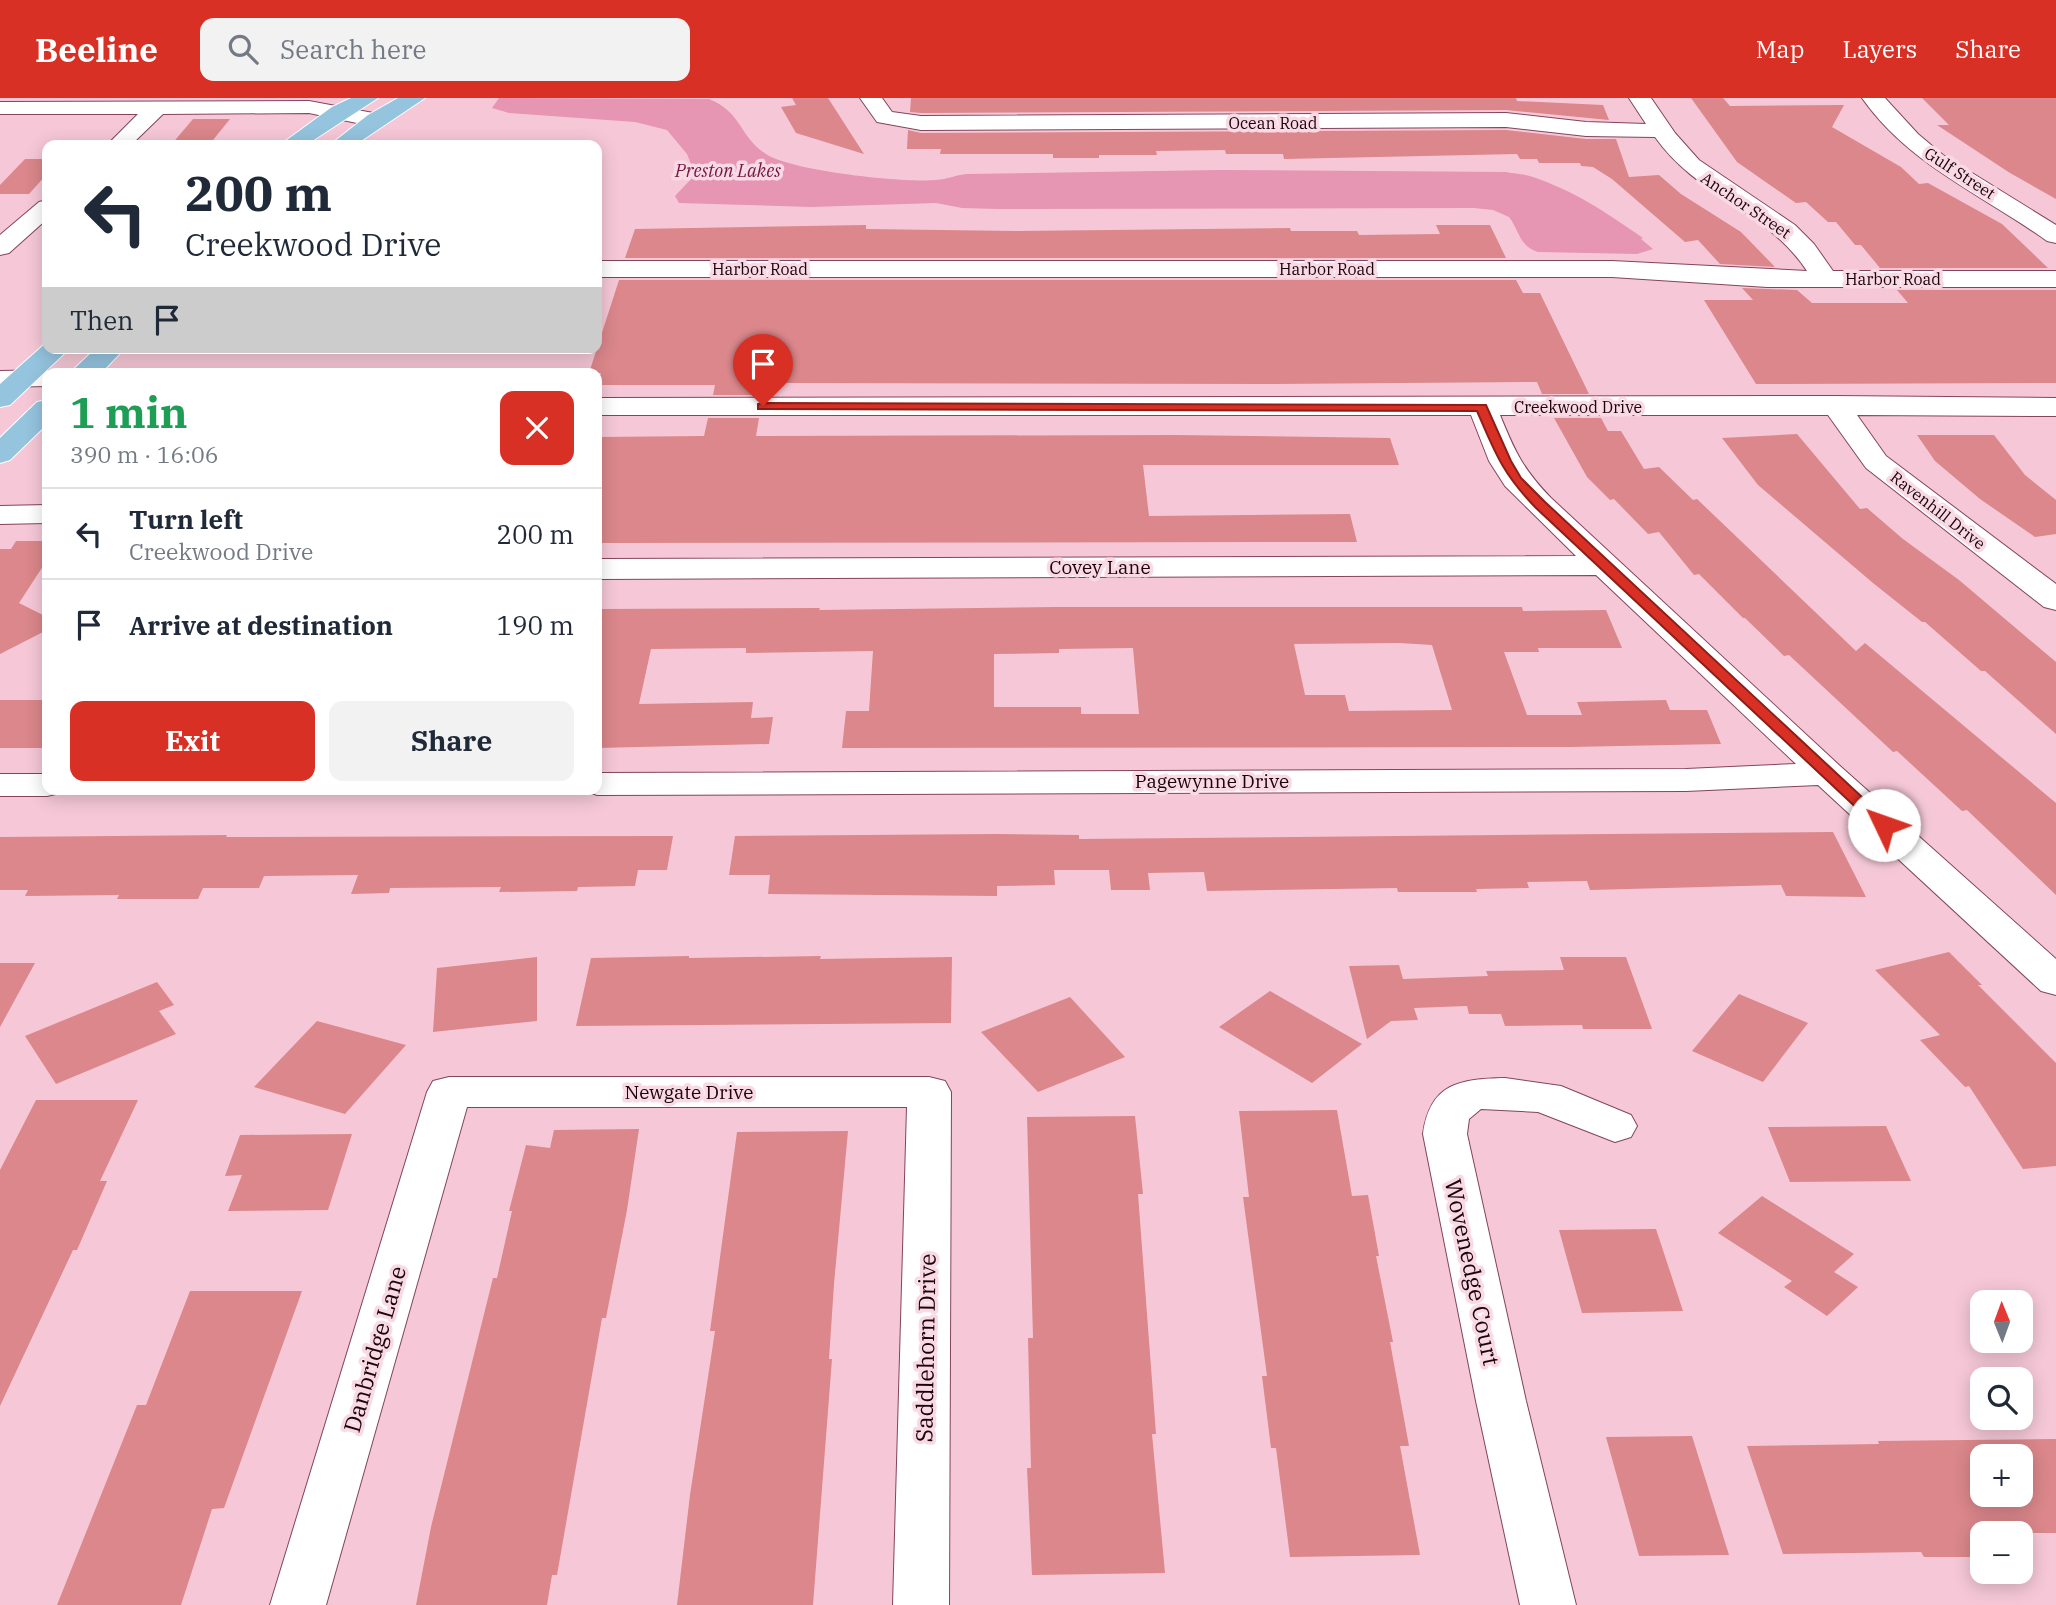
<!DOCTYPE html>
<meta charset="utf-8">
<style>
body{margin:0;font-family:"IBM Plex Serif",serif;background:#f2f2f3;color:#1f2937;height:100vh;display:flex;flex-direction:column;font-size:26px;white-space:nowrap}
*{box-sizing:border-box;margin:0}
p{font-size:23px;color:#747a83}
.icon{flex:none;width:38px;height:38px;fill:none;stroke:currentColor;stroke-width:2;stroke-linecap:round;stroke-linejoin:round}
.map{position:relative;flex:1;overflow:hidden}
.panel{position:absolute;left:42px;top:270px;width:560px;height:427px;display:flex;flex-direction:column;background:#fff;border-radius:14px;box-shadow:0 4px 18px #0003}
.panel>*{flex:none}
.top-card{position:absolute;left:42px;top:42px;width:560px;height:214px;border-radius:14px;box-shadow:0 4px 18px #0003;background:#fff;color:#1f2937;overflow:hidden}
.needle{width:46px;rotate:359deg}
.fabs{position:absolute;left:1970px;top:1192px;display:grid;gap:14px}
.fabs a{display:grid;place-items:center;width:63px;height:63px;border-radius:14px;background:#fff;box-shadow:0 4px 18px #0003;font-size:35px}
.pin{position:absolute;display:grid;place-items:center;width:60px;height:60px;color:#fff;margin:-72px -30px;border-radius:50% 50% 50% 0;rotate:-45deg;box-shadow:0 0 7px #0007}
.pin .icon{rotate:45deg}
.me{position:absolute;width:77px;margin:-38px;rotate:312deg;stroke-linejoin:round;filter:drop-shadow(0 0 5px #0008)}
.turn{display:flex;align-items:center;gap:24px;height:147px;padding:0 28px;font-size:32px}
.turn .icon{width:91px;height:91px;stroke-width:2.5}
.turn b{display:block;font-size:49px;line-height:60px}
.then{display:flex;align-items:center;height:66px;padding:0 28px;background:#0003;gap:14px;font-size:26px}
.round{display:grid;place-items:center;flex:none;width:74px;height:74px;border-radius:14px;background:#f2f2f3}
.summary{display:flex;align-items:center;justify-content:space-between;height:119px;padding:0 28px}
h1{font-size:42px;font-weight:800;line-height:52px;color:#1e9e55}
.cta{display:flex;gap:14px;margin-top:auto;padding:14px 28px}
.cta a{flex:1;height:80px;border-radius:14px;background:#d93025;color:#fff;font-size:28px;font-weight:800;line-height:80px;text-align:center}
.cta a+a{background:#f2f2f3;color:#1f2937}
ul{padding:0;list-style:none}
li{display:flex;align-items:center;gap:21px;height:91px;padding:0 28px;border-top:2px solid #e0e1e3}
li div{flex:1}
li b{display:block;font-size:26px}
li em{font-style:normal}
header{display:flex;align-items:center;gap:42px;box-sizing:border-box;height:98px;padding:0 35px;background:#d93025;color:#fff}
header strong{font-size:33px}
nav{display:flex;gap:38px;margin-inline-start:auto;font-size:24px}
.search{width:490px;height:63px;background:#f2f2f3;display:flex;align-items:center;gap:18px;box-sizing:border-box;padding:0 24px;border-radius:14px;color:#747a83;font-size:26px}
.map>svg:first-child{display:block}
</style>
<header>
<strong>Beeline</strong>
<div class="search"><svg class="icon" aria-label="search" viewBox="0 0 24 24"><circle cx="10" cy="10" r="6"/><path d="M15 15l6 6"/></svg>Search here</div>
<nav><a>Map</a><a>Layers</a><a>Share</a></nav>
</header>
<div class="map">
<svg width="2056" height="1507" viewBox="0 0 2056 1507">
<rect width="100%" height="100%" fill="#f6c8d7"/>
<path fill="#e695b2" d="M499,0L709,1C742,14 740,40 766,56C791,73 904,85 935,82C945,82 956,77 967,76L1220,72L1506,74C1515,76 1525,76 1533,79C1576,94 1604,113 1643,140L1641,141L1653,151L1637,156L1538,154C1518,147 1520,133 1509,119L1493,112L1474,110L998,111L962,110L936,105L811,109L679,105L675,98L692,80L693,71L687,56L667,32L635,24L509,15L492,10Z"/>
<g fill="#db878b" fill-rule="evenodd">
<polygon points="792,0 828,0 864,56 796,35 781,9 796,7"/>
<polygon points="911,0 1516,0 1517,3 1603,7 1609,22 1506,12 921,15 910,14"/>
<polygon points="1691,0 1723,0 1730,8 1844,7 1832,29 1901,69 1919,86 1928,85 2002,126 2048,170 1880,170 1861,147 1855,147 1836,124 1828,124 1806,104 1796,105 1737,64"/>
<polygon points="1922,0 2056,0 2056,101 2010,75 1937,27 1949,27"/>
<polygon points="193,21 230,21 209,47 171,47"/>
<polygon points="908,32 921,35 1506,32 1586,41 1616,41 1629,79 1659,77 1681,96 1741,134 1775,169 1720,166 1698,142 1685,144 1612,81 1593,69 1581,68 1580,65 1539,65 1537,61 1520,61 1517,56 1284,61 1283,56 1226,56 1225,52 1156,53 1157,57 1099,57 1099,60 1053,60 1053,56 940,56 941,51 907,51"/>
<polygon points="25,61 47,61 47,76 29,96 0,96 0,87"/>
<polygon points="866,127 866,131 1017,133 1290,130 1291,133 1357,133 1359,137 1440,136 1436,127 1490,127 1506,160 625,160 635,131"/>
<polygon points="619,182 1516,182 1523,195 1540,195 1589,296 1542,296 1537,284 1274,286 788,285 764,287 763,297 713,297 715,287 597,287 601,275 589,275"/>
<polygon points="1742,190 1797,192 1812,205 1908,205 1897,192 2056,192 2056,285 1756,286 1704,202 1753,202"/>
<polygon points="708,320 759,320 756,338 1175,337 1390,340 1399,367 1143,367 1149,418 1350,416 1357,444 597,445 597,339 704,338"/>
<polygon points="1554,320 1601,320 1608,333 1621,333 1644,371 1659,369 1693,402 1697,401 1856,553 1865,545 2056,705 2056,797 1967,712 1962,713 1897,653 1893,654 1789,557 1784,558 1745,520 1743,520 1699,476 1694,477 1659,434 1648,436 1614,401 1610,402 1587,379"/>
<polygon points="1797,336 1860,411 1867,410 1903,441 1959,482 2056,564 2056,636 1985,573 1981,573 1925,524 1922,524 1873,485 1758,387 1722,340"/>
<polygon points="1917,337 1994,337 2025,377 2056,402 2056,436 2035,439 1980,401 1935,363"/>
<polygon points="16,443 47,443 47,462 19,505 47,519 47,532 0,556 0,451 11,451"/>
<path d="M1057,509H1522L1523,513L1606,512L1622,550H1538L1539,554H1504L1527,617H1582L1577,604L1666,602L1670,612H1707L1721,646L1569,649L842,650L846,613H869L873,553L746,555V550L651,551L639,606L753,604L751,620L773,619L769,646L597,650V511L820,510L819,512ZM1399,545L1432,547L1452,612L1349,613L1345,597H1305L1294,546ZM1133,550L1139,616H1081V609H994V556L1059,555V551Z"/>
<rect x="0" y="602" width="47" height="48"/>
<polygon points="1833,734 1866,799 1786,798 1781,787 1590,792 1587,783 1527,784 1529,790 1476,791 1477,794 1398,794 1397,790 1207,793 1204,774 1148,775 1150,792 1111,792 1109,772 1054,772 1055,787 997,788 997,798 768,796 770,777 729,777 735,738 996,736 1079,737 1079,741"/>
<polygon points="227,737 226,739 673,738 667,772 638,772 635,788 578,789 577,793 499,794 501,789 390,790 389,795 351,796 358,777 264,778 259,790 203,790 198,801 117,801 119,797 25,798 28,792 0,792 0,739"/>
<polygon points="1949,854 1982,887 1978,887 2056,965 2056,1068 2023,1071 1969,988 1965,989 1920,942 1940,937 1875,872"/>
<polygon points="689,858 689,860 821,858 820,861 952,859 951,925 576,928 591,860"/>
<polygon points="537,859 537,923 433,934 437,870"/>
<polygon points="1560,859 1626,859 1652,931 1583,931 1582,927 1505,928 1501,916 1469,916 1467,908 1414,910 1418,922 1391,923 1367,941 1349,868 1399,867 1403,881 1488,878 1486,873 1564,872"/>
<polygon points="0,865 35,865 0,929"/>
<polygon points="157,884 174,907 159,913 176,936 56,986 25,938"/>
<polygon points="1270,893 1362,946 1312,985 1219,929"/>
<polygon points="1739,896 1808,925 1763,984 1692,953"/>
<polygon points="1070,899 1125,959 1038,994 981,934"/>
<polygon points="317,923 406,947 345,1016 254,989"/>
<polygon points="36,1002 138,1002 100,1083 107,1083 77,1152 73,1152 0,1308 0,1072"/>
<polygon points="1337,1012 1352,1098 1368,1097 1379,1158 1376,1158 1393,1244 1390,1244 1409,1348 1400,1348 1420,1457 1290,1459 1276,1350 1271,1350 1262,1278 1267,1278 1243,1099 1249,1099 1239,1013"/>
<polygon points="1135,1018 1143,1096 1138,1096 1156,1336 1152,1336 1165,1475 1032,1477 1027,1370 1031,1370 1028,1240 1033,1240 1027,1019"/>
<polygon points="1886,1028 1911,1083 1790,1084 1768,1029"/>
<polygon points="639,1031 627,1112 606,1220 602,1220 557,1477 552,1477 547,1507 416,1507 431,1429 493,1180 497,1180 512,1113 509,1113 526,1047 550,1050 554,1032"/>
<polygon points="848,1033 834,1186 829,1261 832,1261 813,1507 677,1507 690,1397 715,1233 710,1233 737,1034"/>
<polygon points="352,1036 328,1112 228,1113 242,1077 225,1078 240,1037"/>
<polygon points="1762,1098 1854,1156 1834,1174 1858,1189 1827,1218 1784,1189 1792,1183 1718,1135"/>
<polygon points="1656,1131 1683,1213 1582,1215 1559,1132"/>
<polygon points="190,1193 302,1193 224,1410 212,1411 181,1507 57,1507 137,1307 146,1307"/>
<polygon points="1692,1338 1729,1457 1639,1458 1606,1339"/>
<path d="M2056,1341V1435H1983V1459H1924L1921,1454L1783,1456L1747,1348L1879,1346L1878,1343ZM1983,1358H2021V1396H1983Z"/>
</g>
<g fill="none" stroke-linecap="round" stroke-linejoin="round">
<defs>
<g id="minor">
<path d="M860,0H882L892,14L921,18L1506,15L1586,24L1646,26L1629,0H1651L1675,35L1699,62L1795,127L1814,146L1833,173H2056V189H1767L1612,179H597V163H1612L1807,173C1767,112 1698,100 1655,39L1586,38L1506,29L921,32L877,24Z"/>
<path d="M1862,0H1885L1918,36L1943,57L2056,127V145L2047,143C1983,97 1909,67 1862,0Z"/>
<polygon points="309,3 384,17 387,22 384,27 376,29 309,15 163,16 131,47 107,47 138,16 0,16 0,4"/>
<polygon points="47,102 47,121 9,155 0,157 0,137 39,104"/>
<polygon points="47,272 57,275 47,275 47,288 0,289 0,273"/>
<path d="M1835,298L2056,300V318L1857,317L1886,358L2056,486V512L2044,509L1866,370L1828,317H1500C1515,354 1523,371 1551,400L1840,668L2056,861V897L2041,893L1818,687L1686,693L597,697L582,691H597V675L1686,671L1796,666L1596,477L597,481V461L1576,458L1505,388L1489,363L1471,317H597V300Z"/>
<polygon points="47,407 47,425 0,426 0,408"/>
<polygon points="0,676 47,676 47,691 63,691 60,695 47,698 0,698"/>
<polygon points="449,979 929,979 945,983 951,994 949,1507 893,1507 907,1009 467,1009 326,1507 270,1507 427,994 433,983"/>
<path d="M1505,980L1561,988L1631,1017L1637,1028L1631,1039L1615,1044L1538,1014L1481,1011L1469,1021L1467,1036L1526,1303L1576,1507H1520L1476,1303L1423,1036C1430,985 1460,981 1505,980Z"/>
</g>
<g id="major">
<polygon points="351,0 378,0 306,47 280,47 332,9"/>
<polygon points="398,0 425,0 355,47 330,47 368,17"/>
<polygon points="47,244 47,250 70,250 10,307 0,309 0,286"/>
<polygon points="96,250 125,250 101,275 70,275"/>
<polygon points="47,302 47,326 10,362 0,365 0,340 37,304"/>
</g>
</defs>
<use href="#minor" stroke="#83445c" stroke-width="2"/>
<use href="#major" stroke="#fff" stroke-width="2"/>
<use href="#minor" fill="#fff" fill-rule="evenodd"/>
<use href="#major" fill="#95c4df" fill-rule="evenodd"/>
</g>
<path fill="#d93025" stroke="#8d1f18" stroke-width="2" d="M763,305L1486,307L1511,363L1521,380L1545,404L1892,727L1890,731H1879L1536,410C1503,376 1495,355 1477,313L758,311V306Z"/>
<g text-anchor="middle" dominant-baseline="central" stroke-width="7" stroke-linejoin="round" paint-order="stroke">
<g font-size="16" fill="#1a030c" stroke="#f9dae4">
<text x="1273" y="25">Ocean Road</text>
<text transform="translate(1960 75) rotate(33)">Gulf Street</text>
<text transform="translate(1746 107) rotate(34)">Anchor Street</text>
<text x="760" y="171">Harbor Road</text>
<text x="1327" y="171">Harbor Road</text>
<text x="1893" y="181">Harbor Road</text>
<text x="1578" y="309">Creekwood Drive</text>
<text transform="translate(1938 412) rotate(38)">Ravenhill Drive</text>
</g>
<g font-size="18" font-style="italic" fill="#731643" stroke="#f9dae4">
<text x="728" y="72">Preston Lakes</text>
</g>
<g font-size="19" fill="#1a030c" stroke="#f9dae4">
<text x="1100" y="469">Covey Lane</text>
<text x="1212" y="683">Pagewynne Drive</text>
<text x="689" y="994">Newgate Drive</text>
</g>
<g font-size="23" fill="#1a030c" stroke="#f9dae4">
<text transform="translate(1473 1174) rotate(78)">Wovenedge Court</text>
<text transform="translate(925 1250) rotate(-89)">Saddlehorn Drive</text>
<text transform="translate(374 1251) rotate(-74)">Danbridge Lane</text>
</g>
</g>
</svg>
<div class="fabs">
<a><svg class="needle" viewBox="-14 -14 28 28"><path d="M0-13l5 13h-10z" fill="#e53935"/><path d="M0 13l5-13h-10z" fill="#747a83"/></svg></a>
<a><svg class="icon" aria-label="search" viewBox="0 0 24 24"><circle cx="10" cy="10" r="6"/><path d="M15 15l6 6"/></svg></a>
<a>+</a>
<a>−</a>
</div>
<div class="pin" style="left:763px;top:308px;background:#d93025"><svg class="icon" aria-label="arrive" viewBox="0 0 24 24"><path d="M6 21V4h12l-3 4 3 4H6"/></svg></div>
<svg class="me" style="left:1884px;top:727px" viewBox="-20 -20 40 40"><circle r="19" fill="#fff"/><path d="M0-13L10 11 0 6-10 11z" fill="#d93025"/></svg>
<div class="top-card">
<div class="turn"><svg class="icon" aria-label="left" viewBox="0 0 24 24"><path d="M17 20v-9H6M10 6l-5 5 5 5"/></svg><div><b>200 m</b>Creekwood Drive</div></div>
<div class="then">Then<svg class="icon" aria-label="arrive" viewBox="0 0 24 24"><path d="M6 21V4h12l-3 4 3 4H6"/></svg></div>
</div>
<section class="panel">
<div class="summary"><div><h1>1 min</h1><p>390 m · 16:06</p></div><a class="round" style="background:#d93025;color:#fff"><svg class="icon" aria-label="close" viewBox="0 0 24 24"><path d="M6 6l12 12M18 6L6 18"/></svg></a></div>
<ul>
<li><svg class="icon" aria-label="left" viewBox="0 0 24 24"><path d="M17 20v-9H6M10 6l-5 5 5 5"/></svg><div><b>Turn left</b><p>Creekwood Drive</p></div><em>200 m</em></li>
<li><svg class="icon" aria-label="arrive" viewBox="0 0 24 24"><path d="M6 21V4h12l-3 4 3 4H6"/></svg><div><b>Arrive at destination</b></div><em>190 m</em></li>
</ul>
<div class="cta"><a>Exit</a><a>Share</a></div>
</section>
</div>
